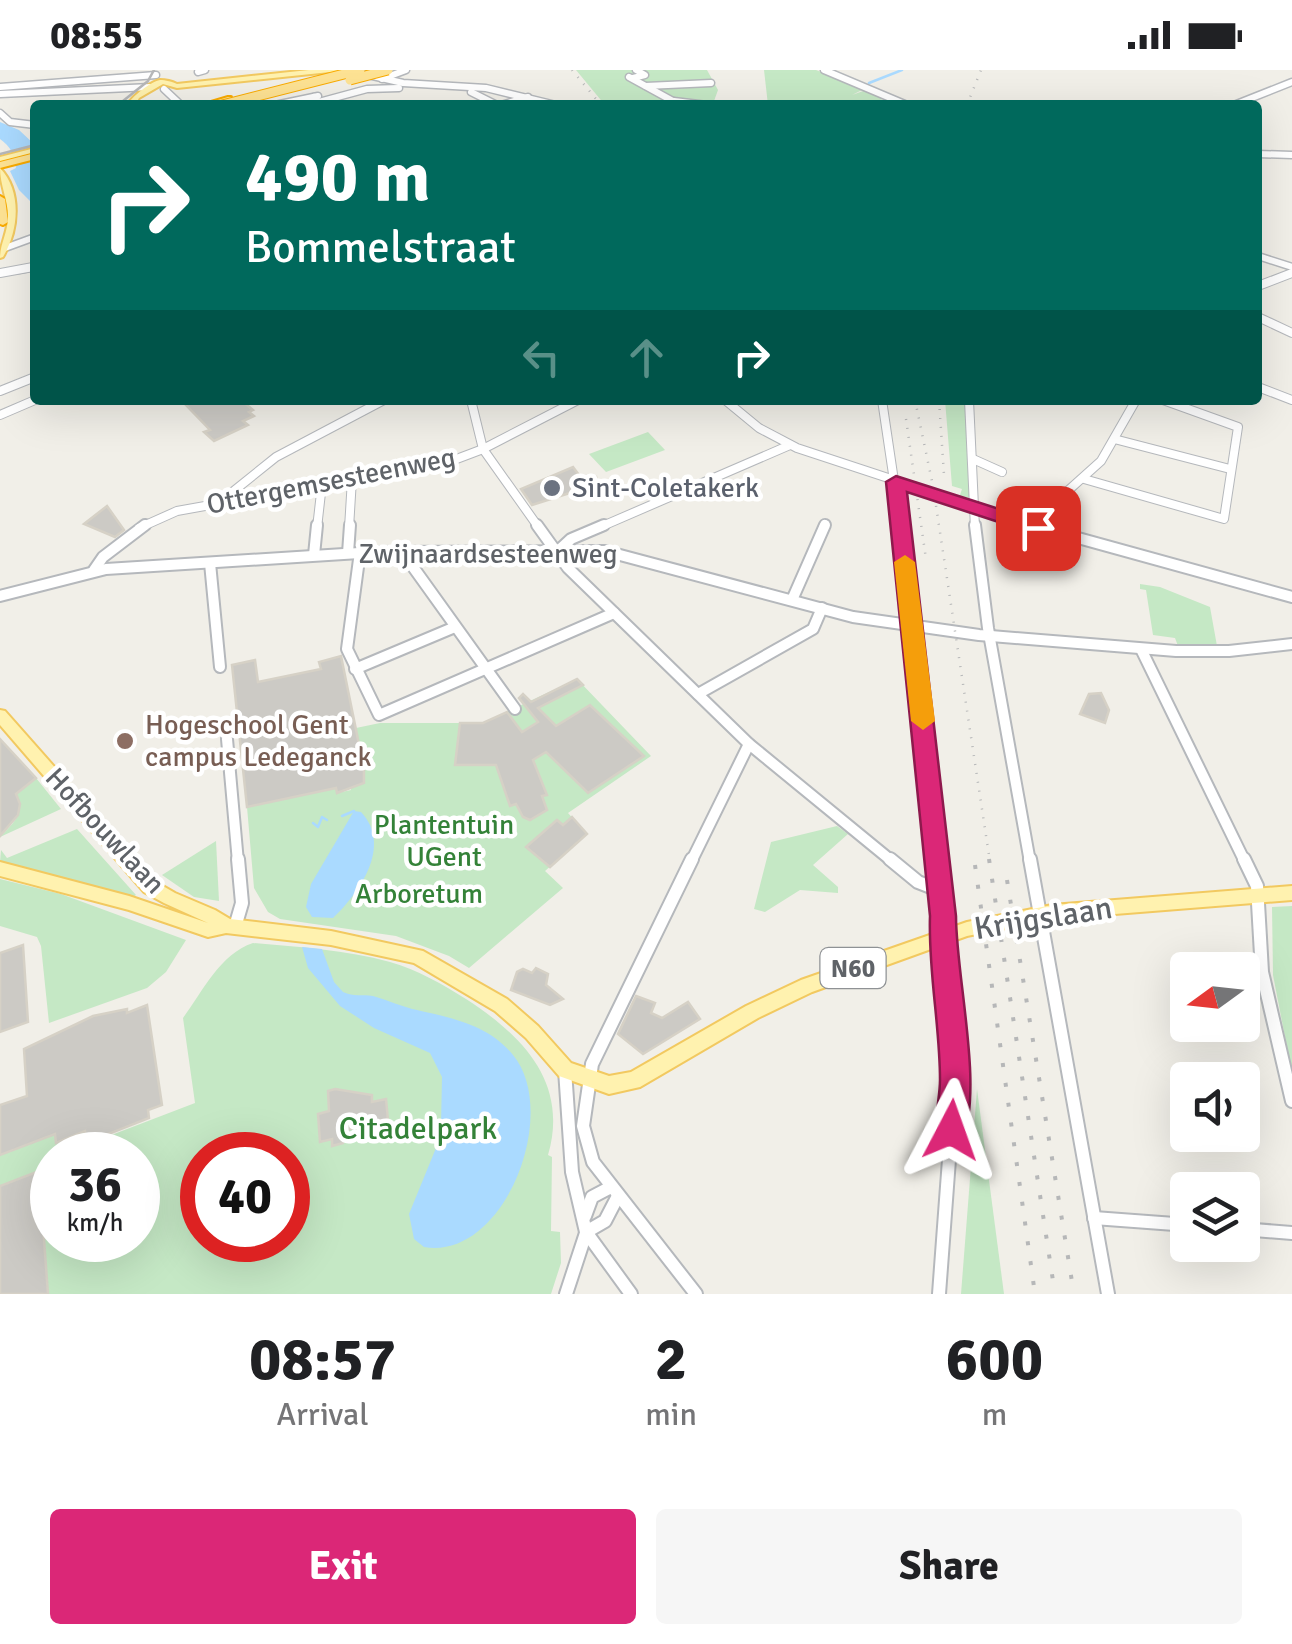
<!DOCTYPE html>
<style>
body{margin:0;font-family:Signika,sans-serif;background:#f6f6f6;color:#202124;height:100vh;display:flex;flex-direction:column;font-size:38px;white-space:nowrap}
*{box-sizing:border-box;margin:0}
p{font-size:32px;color:#757577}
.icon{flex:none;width:55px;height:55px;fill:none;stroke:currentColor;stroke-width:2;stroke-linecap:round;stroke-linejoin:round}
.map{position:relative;height:1224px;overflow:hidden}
.details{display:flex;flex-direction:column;background:#fff;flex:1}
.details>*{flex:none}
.guide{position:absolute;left:30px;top:30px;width:1232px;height:305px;border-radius:10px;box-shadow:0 10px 40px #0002;background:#00695c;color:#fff;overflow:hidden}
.needle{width:65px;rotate:255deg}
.fabs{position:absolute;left:1170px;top:882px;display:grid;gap:20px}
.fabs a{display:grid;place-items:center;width:90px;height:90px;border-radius:10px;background:#fff;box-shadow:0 10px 40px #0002;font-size:50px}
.speed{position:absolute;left:30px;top:1062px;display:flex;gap:20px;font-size:50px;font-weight:700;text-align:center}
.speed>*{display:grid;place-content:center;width:130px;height:130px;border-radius:50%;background:#fff;box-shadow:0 10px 40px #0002;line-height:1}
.speed small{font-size:25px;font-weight:400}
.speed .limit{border:15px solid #d22;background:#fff;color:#111}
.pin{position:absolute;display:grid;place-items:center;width:85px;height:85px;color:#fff;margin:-42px;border-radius:20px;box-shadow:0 5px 15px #0006}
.me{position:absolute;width:110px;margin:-55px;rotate:4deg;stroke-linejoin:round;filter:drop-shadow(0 0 8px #0008)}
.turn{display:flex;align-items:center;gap:35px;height:210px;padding:0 50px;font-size:45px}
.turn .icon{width:130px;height:130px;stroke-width:2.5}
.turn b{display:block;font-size:70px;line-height:85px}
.lanes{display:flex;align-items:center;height:95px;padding:0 50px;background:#0003;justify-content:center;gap:50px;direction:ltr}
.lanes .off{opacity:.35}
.eta{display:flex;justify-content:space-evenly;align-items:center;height:170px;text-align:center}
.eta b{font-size:60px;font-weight:700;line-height:70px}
.cta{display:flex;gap:20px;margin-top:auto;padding:20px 50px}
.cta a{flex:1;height:115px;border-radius:10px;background:#db2777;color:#fff;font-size:40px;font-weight:700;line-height:115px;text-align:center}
.cta a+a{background:#f6f6f6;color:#202124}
.status{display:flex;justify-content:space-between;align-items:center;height:70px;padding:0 50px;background:#fff;direction:ltr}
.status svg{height:28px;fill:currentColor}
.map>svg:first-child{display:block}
</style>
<div class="status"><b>08:55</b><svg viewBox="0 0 49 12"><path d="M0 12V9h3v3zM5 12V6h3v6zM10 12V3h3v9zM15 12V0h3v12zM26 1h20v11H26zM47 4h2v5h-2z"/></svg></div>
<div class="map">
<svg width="1292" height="1224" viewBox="0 0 1292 1224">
<rect width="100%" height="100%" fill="#f1efe8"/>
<g fill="#c5e8c5" fill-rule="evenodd">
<polygon points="576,0 707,0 718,20 714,31 707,35 605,35"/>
<polygon points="764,0 816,0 864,19 852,25 866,20 885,28 869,35 823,35 829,31 817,35 768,35"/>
<polygon points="945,330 967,330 973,428 954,427 960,425 962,419 952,416"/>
<polygon points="648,362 665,380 606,402 589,384"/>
<polygon points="1140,514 1160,517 1210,537 1217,576 1178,576 1175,568 1153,565 1146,520 1140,519"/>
<polygon points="577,609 651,686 568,743 587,764 545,801 563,818 469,898 449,886 396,866 280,849 268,842 254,818 247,737 336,715 337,723 351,720 348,703 364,698 356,658 380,653 483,653"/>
<path d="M36,708L61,739L0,767C11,755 27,743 16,725Z"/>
<polygon points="837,756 848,764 813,795 838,817 838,823 800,820 765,842 754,839 771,772"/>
<polygon points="77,759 136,825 133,827 0,792 1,780 7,788"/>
<polygon points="216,771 219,831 194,827 162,805"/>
<polygon points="0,809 61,824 186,870 166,902 147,918 49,953 41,876 37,867 0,856"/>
<polygon points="1292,836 1292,1003 1273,905 1272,837"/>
<path d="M253,873C299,877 345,880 390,892C418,900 442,914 466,929C523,966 569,1013 548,1085L552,1087L551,1161L560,1162L561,1193L551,1224H48L39,1102L0,1116V1085L55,1064L56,1072L85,1061L89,1073L81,1085H52V1170H138V1085H115L113,1075L101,1069L195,1033L183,948C203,921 220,884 253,873ZM202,1085H288V1170H202Z"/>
<polygon points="977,1019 1004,1224 961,1224"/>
</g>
<g fill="#aadaff">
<path d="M0,52L19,60L34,74L35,136L19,120L10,101L16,98C15,85 11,77 0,69Z"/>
<path d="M354,741L361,742C393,776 359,823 333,848L312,847L306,837L311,814Z"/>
<path d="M302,877L322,879L334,912L343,922C354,927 362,924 373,926C388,930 402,937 417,940C452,948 489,955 513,985C561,1043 504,1191 424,1177L414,1169L409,1144L436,1078L441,1055L442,1007L430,983L374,958L340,936L308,898Z"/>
</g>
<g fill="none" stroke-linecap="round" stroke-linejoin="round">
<g stroke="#aadaff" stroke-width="2.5">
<polyline points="869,13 902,0"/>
<polyline points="342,746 354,741"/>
<polyline points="313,753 318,757 322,747 327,750"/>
</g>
</g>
<g fill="#cccac5" stroke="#d6d1c6" stroke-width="2.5">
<polygon points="192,330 241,330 253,340 249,342 254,346 243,351 248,355 214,371 204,362 210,360 185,334"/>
<polygon points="573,397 579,405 597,407 575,415 579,420 532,435 521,419"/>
<polygon points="107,436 124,460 115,467 84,454"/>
<polygon points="341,586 364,699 364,713 337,723 336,718 247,737 232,595 255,590 258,612 321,599 319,592"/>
<polygon points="577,609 583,615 538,638 556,656 590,635 644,686 588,723 546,682 533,690 547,725 542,726 547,740 530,750 523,747 516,734 510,736 496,695 455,695 460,653 483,653 507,642 522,662 538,652 519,628 523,624 531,632"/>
<polygon points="1101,623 1109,640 1105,653 1080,644 1089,624"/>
<polygon points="0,669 36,708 16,724 20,734 18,745 0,766"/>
<polygon points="572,747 587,764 550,797 526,777 557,750 563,755"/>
<polygon points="23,875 28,952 0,962 0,883"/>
<polygon points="536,898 548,904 546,915 563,929 550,935 511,920 517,902 523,899 532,903"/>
<polygon points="636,926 655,933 651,943 662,948 688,932 700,949 643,984 618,964"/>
<polygon points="147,935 162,1035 148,1040 149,1048 98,1068 113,1075 115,1085 81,1085 87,1077 85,1061 56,1073 55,1064 0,1085 0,1035 27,1026 24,979 93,946 127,939 127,943"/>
<polygon points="335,1019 372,1025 372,1032 386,1029 388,1050 342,1061 343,1073 332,1076 332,1069 320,1072 318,1044 329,1041 328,1021"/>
<polygon points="39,1101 48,1224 0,1224 0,1116"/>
</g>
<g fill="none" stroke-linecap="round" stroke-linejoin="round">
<defs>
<g id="minor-far3">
<polyline points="824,0 907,35"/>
<polyline points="198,2 205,0"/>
<polyline points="364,4 403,13 486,18 556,35"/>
<polyline points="629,7 680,35"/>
<polyline points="633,8 645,5 636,0"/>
<polyline points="382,9 406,0"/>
<polyline points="646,16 711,13"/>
<polyline points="0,17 156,5"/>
<polyline points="164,19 181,35"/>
<polyline points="471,22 497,35"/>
<polyline points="0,24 151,17"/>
<polyline points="314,27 319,32 367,19 399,18"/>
<polyline points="674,31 707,35"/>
<polyline points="275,35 318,26"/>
<polyline points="501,35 528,27"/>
<polyline points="1234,35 1292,12"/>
<polyline points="0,43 10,52 35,55"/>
<polyline points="1258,84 1292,85"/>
<polyline points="5,178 35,167"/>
<polyline points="1258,186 1292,197"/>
<polyline points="18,200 35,197"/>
</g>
<g id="minor-far2">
<polyline points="0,203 33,197"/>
<polyline points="1258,216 1292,203"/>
<polyline points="1258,247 1292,263"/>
<polyline points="1258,317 1292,330"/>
<polyline points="0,321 35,307"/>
<polyline points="471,330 483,379 539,458"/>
<polyline points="725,330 759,358 797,378 1040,458"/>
<polyline points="882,330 901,458"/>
<polyline points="969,330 975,458"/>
<polyline points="0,345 35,330"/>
<polyline points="1118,370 1230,399"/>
<polyline points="973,389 1002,402"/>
<polyline points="1084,409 1224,449 1238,357 1163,330"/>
<polyline points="220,432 276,387 384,330"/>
<polyline points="139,458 177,441 446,393 483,379 578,330"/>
<polyline points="317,458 322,414"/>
<polyline points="349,458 352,409"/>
<polyline points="598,458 790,375"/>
<polyline points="823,458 825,454"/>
<polyline points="1038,458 1052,435 1101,391 1136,330"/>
</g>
<g id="minor-far1">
<polyline points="537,455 568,498 749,674 893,792"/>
<polyline points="901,455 937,792"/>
<polyline points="975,455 988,558 1030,792"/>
<polyline points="1031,455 1292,527"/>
<polyline points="558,481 571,469 604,455"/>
<polyline points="360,482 347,579 379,645 614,543"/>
<polyline points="348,483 350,455"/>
<polyline points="403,483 515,639"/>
<polyline points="314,485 317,455"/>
<polyline points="210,493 220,597"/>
<polyline points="94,500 103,487 145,455"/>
<polyline points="0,526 106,499 375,482 605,481 853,547 979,565 1176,581 1229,581 1292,574"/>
<polyline points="792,530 825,455"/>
<polyline points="1141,579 1245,792"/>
<polyline points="355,599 455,557"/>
<polyline points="698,624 813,559 822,538"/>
<polyline points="227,669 238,792"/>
<polyline points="691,792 749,674"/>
</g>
<g id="minor">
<polyline points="692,789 592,994 583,1056 593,1092 696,1224"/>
<polyline points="890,789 918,812 941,821"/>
<polyline points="937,789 955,1009 939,1224"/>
<polyline points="1030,789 1108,1224"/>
<polyline points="1244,789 1257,816 1262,902 1292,1031"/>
<polyline points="235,857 242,833 238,789"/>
<polyline points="565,1000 572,1102 586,1162 631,1224"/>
<polyline points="585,1146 592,1127 611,1117"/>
<polyline points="1094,1148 1188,1155"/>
<polyline points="1242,1159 1292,1163"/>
<polyline points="586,1162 605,1151 618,1126"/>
<polyline points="566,1224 586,1163"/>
</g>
<g id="major">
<path d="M309,0H340L353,4L349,6L330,2L177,18L163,14L139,28L135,35H127C133,26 150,12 160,10C165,10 173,12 177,14Z"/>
<polygon points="35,78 35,82 0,91 0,87"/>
<path d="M0,98C22,121 19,160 3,187L0,188C0,174 8,162 8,147C8,130 0,115 0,98Z"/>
<polygon points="0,640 5,641 156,812 175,823 215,840 230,849 331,861 423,881 507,929 538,956 571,993 609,1006 631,1002 746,936 801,910 967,852 1052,835 1292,816 1292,830 1052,849 967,866 812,922 758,948 640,1017 609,1024 559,1006 526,968 495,941 414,893 331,875 226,863 208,867 129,840 0,806 0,792 129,826 208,853 164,833 144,822 0,655"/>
</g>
<g id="highway">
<polygon points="228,27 231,27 231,31 215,35 201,35"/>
<polygon points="35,83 35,89 0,98 0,92"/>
<polygon points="0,126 5,129 8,152 3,155 0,154"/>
</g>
</defs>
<use href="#minor-far3" stroke="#b5b8bc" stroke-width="9"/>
<use href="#minor-far2" stroke="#b5b8bc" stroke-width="10"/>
<use href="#minor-far1" stroke="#b5b8bc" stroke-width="14"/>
<use href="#minor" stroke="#b5b8bc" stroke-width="16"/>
<use href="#major" stroke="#f2c960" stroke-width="4"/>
<use href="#highway" stroke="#f9ab00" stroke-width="4"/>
<use href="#minor-far3" stroke="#fff" stroke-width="6"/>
<use href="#minor-far2" stroke="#fff" stroke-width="8"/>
<use href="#minor-far1" stroke="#fff" stroke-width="10"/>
<use href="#minor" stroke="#fff" stroke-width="12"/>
<use href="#major" fill="#fff2af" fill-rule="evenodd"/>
<use href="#highway" fill="#fde293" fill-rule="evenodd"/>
<g stroke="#b6b7b8" stroke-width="2.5">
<polyline points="118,35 148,11 154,0"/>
<polyline points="0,84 35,75"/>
</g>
<g stroke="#b6b7b8" stroke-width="2.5" stroke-dasharray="1 8" stroke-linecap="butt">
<polyline points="572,0 601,35"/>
<polyline points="967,35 981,0"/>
<polyline points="915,330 933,416 990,792"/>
<polyline points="939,330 944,405"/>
<polyline points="906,349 926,489"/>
</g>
<g stroke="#b6b7b8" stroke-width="4" stroke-dasharray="4 16" stroke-linecap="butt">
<polyline points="989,789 1055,1224"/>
<polyline points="975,795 1035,1224"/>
<polyline points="1007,810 1074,1224"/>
</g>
<defs>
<g id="highway-bridge">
<polyline points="350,10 388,0"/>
<polyline points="222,35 360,0"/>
</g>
</defs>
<use href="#highway-bridge" stroke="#f9ab00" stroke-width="11" stroke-linecap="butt"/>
<use href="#highway-bridge" stroke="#fde293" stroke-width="9"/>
</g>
<path fill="#db2777" stroke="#8e194d" stroke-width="2.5" d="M896,406L1046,454L1049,458L1038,465L907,422L956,846C956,908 984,1018 962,1071L951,1076L940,1071C932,1052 940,1031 940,1010C940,955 928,901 930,846L886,412Z"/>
<polygon fill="#f59e0b" points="905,485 915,492 935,651 923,660 911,651 894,492"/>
<circle fill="#6b7280" stroke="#fff" stroke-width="4" cx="552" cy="418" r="10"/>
<circle fill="#8d6e63" stroke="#fff" stroke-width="4" cx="125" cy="671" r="10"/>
<g text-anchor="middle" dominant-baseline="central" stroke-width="9" stroke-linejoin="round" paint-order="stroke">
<rect fill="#fff" stroke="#8f9295" stroke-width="2.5" x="820.5" y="878" width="65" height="40" rx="8"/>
<g font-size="25" font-weight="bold" fill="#5f6368">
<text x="853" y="898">N60</text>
</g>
<g font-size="28" fill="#5f6368" stroke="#fff">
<text transform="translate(331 411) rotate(-11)">Ottergemsesteenweg</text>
<text x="488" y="484">Zwijnaardsesteenweg</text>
<text transform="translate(105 761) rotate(47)">Hofbouwlaan</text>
</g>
<g font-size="28" fill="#5b616d" stroke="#fff" text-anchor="start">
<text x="572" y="418">Sint-Coletakerk</text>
</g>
<g font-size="28" fill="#785e54" stroke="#fff" text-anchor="start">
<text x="145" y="655">Hogeschool Gent<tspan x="145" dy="32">campus Ledeganck</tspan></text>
</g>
<g font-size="28" fill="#348238" stroke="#fff">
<text x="444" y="755">Plantentuin<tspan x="444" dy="32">UGent</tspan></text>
<text x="419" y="824">Arboretum</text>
</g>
<g font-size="32" fill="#5f6368" stroke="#fff">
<text transform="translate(1043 848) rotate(-9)">Krijgslaan</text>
</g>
<g font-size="32" fill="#348238" stroke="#fff">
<text x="418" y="1058">Citadelpark</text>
</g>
</g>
</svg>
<div class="fabs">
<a><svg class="needle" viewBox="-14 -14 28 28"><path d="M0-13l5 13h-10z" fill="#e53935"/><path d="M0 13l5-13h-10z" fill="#757577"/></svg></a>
<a><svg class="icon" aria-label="sound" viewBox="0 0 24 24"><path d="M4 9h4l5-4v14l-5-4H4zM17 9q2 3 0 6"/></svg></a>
<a><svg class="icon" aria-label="layers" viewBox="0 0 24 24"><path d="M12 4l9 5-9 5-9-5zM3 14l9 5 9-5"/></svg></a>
</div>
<div class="speed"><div>36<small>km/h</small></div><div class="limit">40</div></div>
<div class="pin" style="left:1038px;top:458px;background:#d93025"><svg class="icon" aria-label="arrive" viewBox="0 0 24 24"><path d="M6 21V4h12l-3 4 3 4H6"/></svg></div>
<svg class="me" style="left:951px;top:1060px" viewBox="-20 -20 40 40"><path d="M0-17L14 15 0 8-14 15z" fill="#db2777" stroke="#fff" stroke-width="4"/></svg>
<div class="guide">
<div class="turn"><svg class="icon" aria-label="right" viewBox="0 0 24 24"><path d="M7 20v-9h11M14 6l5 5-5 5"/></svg><div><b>490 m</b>Bommelstraat</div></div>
<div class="lanes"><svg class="icon off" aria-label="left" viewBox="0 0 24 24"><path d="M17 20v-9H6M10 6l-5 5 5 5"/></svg><svg class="icon off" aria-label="ahead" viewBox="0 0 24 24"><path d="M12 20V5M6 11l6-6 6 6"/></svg><svg class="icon" aria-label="right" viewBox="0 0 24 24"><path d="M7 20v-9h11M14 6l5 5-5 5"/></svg></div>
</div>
</div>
<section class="details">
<div class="eta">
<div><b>08:57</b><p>Arrival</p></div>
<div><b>2</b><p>min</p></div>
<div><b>600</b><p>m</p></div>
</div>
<div class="cta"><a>Exit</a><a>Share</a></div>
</section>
